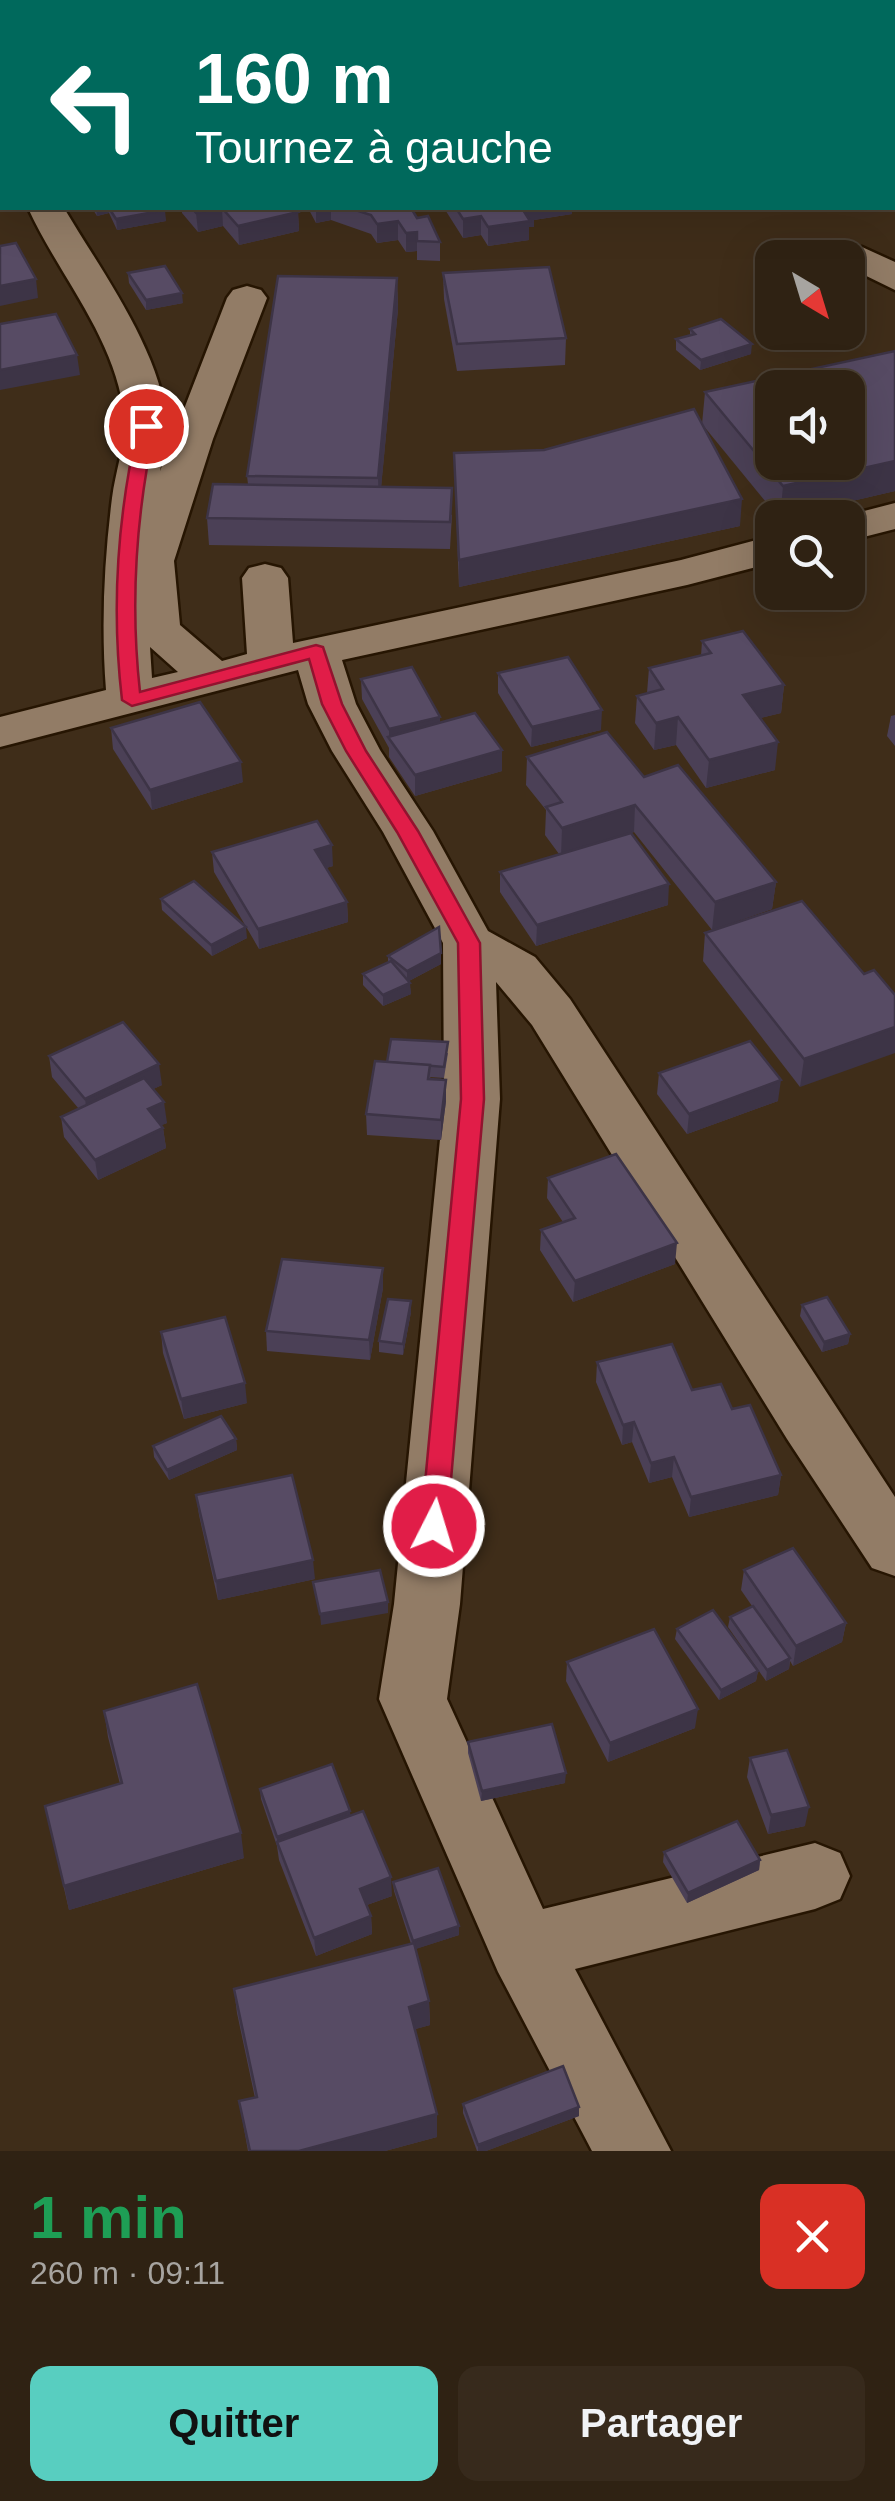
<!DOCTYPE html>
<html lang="fr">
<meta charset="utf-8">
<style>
body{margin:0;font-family:Helvetica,sans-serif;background:#372a1c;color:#f1f3f6;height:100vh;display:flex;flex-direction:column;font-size:38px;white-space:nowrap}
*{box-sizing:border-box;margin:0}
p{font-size:32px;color:#a7a4a0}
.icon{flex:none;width:55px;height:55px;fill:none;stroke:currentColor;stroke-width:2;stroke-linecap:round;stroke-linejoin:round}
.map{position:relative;height:2151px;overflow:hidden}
.panel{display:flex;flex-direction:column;background:#2f2213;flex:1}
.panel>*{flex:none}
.hud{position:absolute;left:0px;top:0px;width:895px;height:210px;box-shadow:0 10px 40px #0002,0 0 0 2px #4a3f33;background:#00695c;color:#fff;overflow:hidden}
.needle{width:65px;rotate:142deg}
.tools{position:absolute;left:755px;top:240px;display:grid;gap:20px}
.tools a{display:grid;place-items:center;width:110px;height:110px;border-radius:20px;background:#2f2213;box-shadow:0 10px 40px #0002,0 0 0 2px #4a3f33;font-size:50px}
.pin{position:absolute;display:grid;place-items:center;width:85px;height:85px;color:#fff;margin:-42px;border:5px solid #fff;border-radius:50%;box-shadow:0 2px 10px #0007}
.me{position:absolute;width:110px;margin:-55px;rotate:5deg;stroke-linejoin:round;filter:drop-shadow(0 0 8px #0008)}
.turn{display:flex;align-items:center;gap:35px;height:210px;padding:0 30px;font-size:45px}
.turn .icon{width:130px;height:130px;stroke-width:2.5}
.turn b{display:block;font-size:70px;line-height:85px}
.round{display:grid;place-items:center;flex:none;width:105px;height:105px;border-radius:20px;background:#372a1c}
.overview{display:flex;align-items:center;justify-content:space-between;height:170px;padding:0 30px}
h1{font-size:60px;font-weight:700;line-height:75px;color:#1e9e55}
.button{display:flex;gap:20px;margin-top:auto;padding:20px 30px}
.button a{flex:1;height:115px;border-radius:20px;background:#58cec0;color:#111;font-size:40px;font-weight:700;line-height:115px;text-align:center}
.button a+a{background:#372a1c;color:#f1f3f6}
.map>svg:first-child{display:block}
</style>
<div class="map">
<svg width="895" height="2151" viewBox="0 0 895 2151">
<rect width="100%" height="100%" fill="#3f2d19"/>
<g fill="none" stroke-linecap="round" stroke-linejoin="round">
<defs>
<g id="minor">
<polygon points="365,0 406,0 408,2 367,2"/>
<rect x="892" y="23" width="3" height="20"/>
<rect x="0" y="105" width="2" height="22"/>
<rect x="0" y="169" width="2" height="22"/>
<path d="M28,208H64C100,269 162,352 167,425C168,440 163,456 160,471L227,298L233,290L247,286L261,290L267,298L213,439L174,561L180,625L222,661L247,654L242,578L249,568L265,564L281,568L288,578L293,643L681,560L772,536V563L687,585L342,660L356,704L380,750L433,831L488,931L535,957L570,999L895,1497V1576L872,1568L787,1439L532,1025L496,982L500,1099L460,1604L447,1699L543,1909L815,1843L840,1853L850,1876L840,1899L815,1909L575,1969L671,2151H592L498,1972L379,1699L394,1604L444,1099L443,943L383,832L332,751L308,704L298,670L0,747V717L106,690C101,626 104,562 112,498C116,467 128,439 123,407C112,334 57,272 28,208ZM150,647L178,672L152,678Z"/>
<polygon points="862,247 895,262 895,290 848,267 848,258 844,258 848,251"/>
<polygon points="895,503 895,529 848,541 848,518 837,518"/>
</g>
</defs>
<use href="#minor" stroke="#261502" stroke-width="5"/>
<use href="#minor" fill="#927c66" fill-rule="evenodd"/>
</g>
<g fill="#4b4056">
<polygon points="0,0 31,0 32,2 2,2 2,18 0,18"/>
<polygon points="267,0 362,0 365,2 267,2"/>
<polygon points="704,0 895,0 892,2 704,2"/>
<polygon points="892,34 895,34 895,87 892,88"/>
<polygon points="2,48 2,77 0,77 0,52"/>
<polygon points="92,208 163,208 166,221 117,230 109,213 97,216"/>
<polygon points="182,208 293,208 298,212 299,231 239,245 223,226 198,232 182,213"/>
<polygon points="308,208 411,208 417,218 440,242 440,261 417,260 417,251 406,252 398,240 377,243 371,234 331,220 316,223"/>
<polygon points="444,208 572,208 572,214 534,220 534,227 529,227 529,240 488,246 481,235 463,238"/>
<polygon points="128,273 183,303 146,310 129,283"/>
<polygon points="443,273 566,338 565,365 457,371 444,299"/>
<polygon points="397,278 398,309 381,487 452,515 450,549 209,545 207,518 248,484 247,476"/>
<polygon points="690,329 751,354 700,370 676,350 676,339 690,335"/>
<polygon points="895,351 895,491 779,518 702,424 705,392"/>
<polygon points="454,453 740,526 459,587"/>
<polygon points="702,641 784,685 781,713 760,718 775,770 706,788 676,745 654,750 635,723 637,696 647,693 649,668 701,656"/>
<polygon points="498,673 601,730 531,747 498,693"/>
<polygon points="361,679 440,717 440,723 502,771 415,796 389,757 389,748 362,699"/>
<polygon points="895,715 895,746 887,736 891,716"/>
<polygon points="111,728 243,782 152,810 113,749"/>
<polygon points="527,757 644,777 776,882 772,909 712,930 634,832 631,833 668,905 536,946 500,892 500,872 559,854 545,835 546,810 526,785"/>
<polygon points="212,852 333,866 326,868 347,902 348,922 259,949 214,872"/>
<polygon points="161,899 247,938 212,956 162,910"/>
<polygon points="705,933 864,974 800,1087 703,961"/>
<polygon points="388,956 441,964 409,981 411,994 383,1006 363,985 363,974 388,963"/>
<polygon points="448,1053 444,1078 430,1077 446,1101 441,1140 367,1135 366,1114 387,1062"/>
<polygon points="49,1056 162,1085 153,1089 167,1123 161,1125 163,1128 166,1148 98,1180 64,1137 61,1117 79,1109 52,1077"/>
<polygon points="659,1073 778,1101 687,1134 657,1094"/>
<polygon points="548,1178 675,1264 573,1302 540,1250 541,1230 563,1222 547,1198"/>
<polygon points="383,1268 383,1288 370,1360 267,1351 266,1331"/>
<polygon points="411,1301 411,1312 403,1355 379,1352 379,1341"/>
<polygon points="802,1305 850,1334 848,1344 822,1352 800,1316"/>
<polygon points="161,1332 247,1403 184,1419 163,1353"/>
<polygon points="597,1362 692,1390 732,1409 781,1475 778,1495 689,1517 672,1477 649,1483 632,1442 622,1445 596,1382"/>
<polygon points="236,1439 237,1450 169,1480 154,1457 153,1446"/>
<polygon points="196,1495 315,1579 218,1600 199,1515"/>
<polygon points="744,1570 846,1623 842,1642 793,1666 790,1661 789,1669 766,1681 728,1627 730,1617 752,1606 741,1590"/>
<polygon points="677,1629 758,1671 756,1681 719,1700 675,1639"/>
<polygon points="567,1662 695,1728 608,1762 566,1681"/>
<polygon points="104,1711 244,1858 69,1910 45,1806 120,1784 108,1737"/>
<polygon points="468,1742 565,1783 481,1801 468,1753"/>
<polygon points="750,1758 805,1826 768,1834 747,1777"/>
<polygon points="260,1789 350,1811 350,1816 392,1896 367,1905 371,1916 372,1934 316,1956 279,1860 277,1846 261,1799"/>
<polygon points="664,1852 760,1860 759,1870 687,1903 663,1862"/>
<polygon points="393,1882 459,1926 459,1935 415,1949 429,2001 430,2025 415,2029 437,2137 385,2151 248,2151 239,2101 255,2098 237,2013 234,1989 411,1944 394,1891"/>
<polygon points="463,2104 579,2107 579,2116 486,2151 477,2151 463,2113"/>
</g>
<g fill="#3d3446">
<polygon points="161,0 174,0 174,2 158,2"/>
<rect x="892" y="6" width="3" height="17"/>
<polygon points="892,134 895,134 895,152 892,153"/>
<polygon points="96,208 108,208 109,213 97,216"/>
<polygon points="222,208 223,226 198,232 196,213"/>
<polygon points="316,208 331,208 331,220 316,223"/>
<polygon points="530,208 572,208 572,214 534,220 534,227 529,227 529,240 488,246 488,227 523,210"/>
<polygon points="165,210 166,221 117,230 116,219"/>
<polygon points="298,212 299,231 239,245 238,226"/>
<polygon points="481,216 481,235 463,238 463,219"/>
<polygon points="398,221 398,240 377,243 377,224"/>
<polygon points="417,232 417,251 406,252 406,233"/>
<polygon points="397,278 398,309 379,510 378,478"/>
<polygon points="36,279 38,298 0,306 0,286"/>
<polygon points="182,293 183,303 146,310 146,300"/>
<polygon points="752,344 751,354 700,370 701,360"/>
<polygon points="77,355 80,375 0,390 0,370"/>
<polygon points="895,461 895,491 780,518 783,486"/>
<polygon points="742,499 740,526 459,587 459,560"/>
<polygon points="784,685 781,713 740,723 743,695"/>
<polygon points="602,710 601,730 531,747 532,727"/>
<polygon points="440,717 440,738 389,738 389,729"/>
<polygon points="678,717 676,745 654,750 656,723"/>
<polygon points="778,742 775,770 706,788 709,760"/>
<polygon points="502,750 502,771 415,796 415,775"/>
<polygon points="241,762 243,782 152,810 150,790"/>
<polygon points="635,805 634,832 561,856 562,828"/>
<polygon points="332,845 333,866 316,871 315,850"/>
<polygon points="776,882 772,909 712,930 715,902"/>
<polygon points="669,884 668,905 536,946 537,925"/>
<polygon points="347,902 348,922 259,949 258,929"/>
<polygon points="246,927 247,938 212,956 211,945"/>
<polygon points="441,953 441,964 407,982 407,971"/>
<polygon points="410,983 411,994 383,1006 383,995"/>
<polygon points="895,1027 895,1053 800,1087 804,1059"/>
<polygon points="159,1064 162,1085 88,1120 85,1099"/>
<polygon points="446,1080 446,1101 441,1140 441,1120"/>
<polygon points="781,1080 778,1101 687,1134 689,1114"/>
<polygon points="164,1102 167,1123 151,1130 148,1109"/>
<polygon points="163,1128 166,1148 98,1180 95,1160"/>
<polygon points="677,1243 675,1264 573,1302 575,1281"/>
<polygon points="383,1268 383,1288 370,1360 369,1340"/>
<polygon points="411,1301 411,1312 403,1355 403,1344"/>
<polygon points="850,1334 848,1344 822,1352 824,1342"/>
<polygon points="245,1383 247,1403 184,1419 181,1399"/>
<polygon points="634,1422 632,1442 622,1445 623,1425"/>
<polygon points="236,1439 237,1450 169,1480 167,1470"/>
<polygon points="674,1457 672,1477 649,1483 651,1463"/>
<polygon points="781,1475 778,1495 689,1517 691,1497"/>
<polygon points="313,1560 315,1579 218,1600 216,1581"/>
<polygon points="388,1602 388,1613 321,1625 320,1614"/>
<polygon points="846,1623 842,1642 793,1666 796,1646"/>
<polygon points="790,1658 789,1669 766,1681 767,1670"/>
<polygon points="758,1671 756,1681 719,1700 721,1690"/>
<polygon points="698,1709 695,1728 608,1762 610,1743"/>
<polygon points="566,1773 565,1783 481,1801 482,1791"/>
<polygon points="809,1807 805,1826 768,1834 771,1815"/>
<polygon points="350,1811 351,1821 277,1842 277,1837"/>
<polygon points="241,1833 244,1858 69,1910 64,1886"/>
<polygon points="760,1860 759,1870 687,1903 688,1893"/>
<polygon points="391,1877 392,1896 361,1907 360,1889"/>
<polygon points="371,1916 372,1934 316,1956 314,1938"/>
<polygon points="459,1926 459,1935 413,1950 413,1941"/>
<polygon points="429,2001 430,2025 409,2031 409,2007"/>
<polygon points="579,2107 579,2116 486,2151 478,2151 478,2145"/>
<polygon points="437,2114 437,2137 385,2151 299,2151"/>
</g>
<g fill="#574b64" stroke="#3d3446" stroke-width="2.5" fill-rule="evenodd">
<polygon points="72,0 161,0 158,2 70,2"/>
<polygon points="201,0 226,0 234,2 196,2"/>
<polygon points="301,0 362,0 365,2 305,2"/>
<polygon points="534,0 587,0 581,1 594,2 522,2"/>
<polygon points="612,0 683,0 687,2 616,2"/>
<polygon points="713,0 806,0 808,2 714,2"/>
<polygon points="806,0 824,0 826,2 808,2"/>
<polygon points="836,0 895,0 895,6 892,6 892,2 837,2"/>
<rect x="892" y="34" width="3" height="35"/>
<polygon points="895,110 895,134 892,134 892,111"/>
<polygon points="109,208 163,208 165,210 116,219"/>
<polygon points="192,208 221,208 196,213"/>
<polygon points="222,208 293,208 298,212 238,226"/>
<polygon points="349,208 411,208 417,218 428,216 440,242 417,241 417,232 406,233 398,221 377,224 371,215"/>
<polygon points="456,208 534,208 523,210 530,221 488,227 481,216 463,219"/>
<polygon points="16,243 36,279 0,286 0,246"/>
<polygon points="165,266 182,293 146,300 128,273"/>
<polygon points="549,267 566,338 457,344 443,273"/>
<polygon points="278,276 397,278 378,478 247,476"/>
<polygon points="56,314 77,355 0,370 0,324"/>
<polygon points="721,319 752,344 701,360 676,339 695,334 690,329"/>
<path d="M895,351V461L783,486L705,392ZM772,388H848V462H772Z"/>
<polygon points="694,409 742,499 459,560 454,453 544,450"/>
<polygon points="213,484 452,488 450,522 207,518"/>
<polygon points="743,631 784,685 743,695 778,742 709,760 678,717 656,723 637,696 663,689 649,668 711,653 702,641"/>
<polygon points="568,657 602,710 532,727 498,673"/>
<polygon points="412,667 440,717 389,729 361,679"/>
<polygon points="200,702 241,762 150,790 111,728"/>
<polygon points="475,713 502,750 415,775 388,737"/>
<polygon points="607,732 644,777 678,765 776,882 715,902 635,805 562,828 546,807 562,802 527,757"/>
<polygon points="317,821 332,845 315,850 347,902 258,929 212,852"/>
<polygon points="631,833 669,884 537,925 500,872"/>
<polygon points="194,881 246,927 211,945 161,899"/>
<polygon points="802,901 864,974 874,970 895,995 895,1027 804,1059 705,933"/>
<polygon points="439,927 441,953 407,971 388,956"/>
<polygon points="391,961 410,983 383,995 363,974"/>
<polygon points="123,1022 159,1064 85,1099 49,1056"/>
<polygon points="391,1039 448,1042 444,1067 387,1062"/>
<polygon points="750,1041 781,1080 689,1114 659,1073"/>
<polygon points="375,1061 430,1065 428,1079 446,1080 441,1120 366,1114"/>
<polygon points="144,1078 164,1102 148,1109 163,1128 95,1160 61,1117"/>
<polygon points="616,1154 677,1243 575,1281 541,1230 575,1218 548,1178"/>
<polygon points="282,1259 383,1268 369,1340 266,1331"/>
<polygon points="827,1297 850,1334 824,1342 802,1305"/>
<polygon points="388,1299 411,1301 403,1344 379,1341"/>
<polygon points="225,1317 245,1383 181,1399 161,1332"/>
<polygon points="672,1344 692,1390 721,1384 732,1409 750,1405 781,1475 691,1497 674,1457 651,1463 634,1422 623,1425 597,1362"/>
<polygon points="221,1416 236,1439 167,1470 153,1446"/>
<polygon points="292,1475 313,1560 216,1581 196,1495"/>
<polygon points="793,1548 846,1623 796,1646 744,1570"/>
<polygon points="380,1570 388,1602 320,1614 313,1582"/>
<polygon points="753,1606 790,1658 767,1670 730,1617"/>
<polygon points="713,1610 758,1671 721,1690 677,1629"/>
<polygon points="654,1629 698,1709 610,1743 567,1662"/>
<polygon points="197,1684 241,1833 64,1886 45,1806 122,1783 104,1711"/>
<polygon points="552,1724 566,1773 482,1791 468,1742"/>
<polygon points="787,1750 809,1807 771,1815 750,1758"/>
<polygon points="332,1764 350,1811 277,1837 260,1789"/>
<polygon points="363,1811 391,1877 360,1889 371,1916 314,1938 277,1842"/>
<polygon points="737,1821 760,1860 688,1893 664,1852"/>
<polygon points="438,1868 459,1926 413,1941 393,1882"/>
<polygon points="414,1943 429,2001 409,2007 437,2114 299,2151 250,2151 239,2101 257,2097 234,1989"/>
<polygon points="563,2066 579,2107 478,2145 463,2104"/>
</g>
<path fill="#e11d48" stroke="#92132f" stroke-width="2.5" d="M146,421L155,426C136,514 130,602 140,692L316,645L323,647L342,704L366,751L418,831L480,943L484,1099L447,1526L443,1534L434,1537L424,1534L421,1526L461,1099L458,943L397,832L346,751L322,704L309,659L132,706L122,700C111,607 117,518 138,426Z"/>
</svg>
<div class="tools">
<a><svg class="needle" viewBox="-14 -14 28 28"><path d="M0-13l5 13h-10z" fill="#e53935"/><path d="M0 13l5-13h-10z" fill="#a7a4a0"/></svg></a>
<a><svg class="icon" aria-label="sound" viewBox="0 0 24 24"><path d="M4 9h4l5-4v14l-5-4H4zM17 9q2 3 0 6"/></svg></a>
<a><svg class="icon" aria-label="search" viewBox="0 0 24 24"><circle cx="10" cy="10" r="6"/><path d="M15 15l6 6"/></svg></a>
</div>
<div class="pin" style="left:146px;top:426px;background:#d93025"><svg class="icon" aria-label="arrive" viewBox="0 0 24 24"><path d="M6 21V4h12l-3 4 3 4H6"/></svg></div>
<svg class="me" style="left:434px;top:1526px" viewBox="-20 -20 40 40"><circle r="17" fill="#e11d48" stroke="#fff" stroke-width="3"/><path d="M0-11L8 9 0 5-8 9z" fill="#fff"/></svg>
<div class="hud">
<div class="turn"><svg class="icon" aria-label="left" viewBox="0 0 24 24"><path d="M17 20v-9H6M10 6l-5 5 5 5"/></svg><div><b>160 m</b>Tournez à gauche</div></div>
</div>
</div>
<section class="panel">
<div class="overview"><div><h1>1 min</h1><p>260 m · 09:11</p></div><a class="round" style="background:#d93025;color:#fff"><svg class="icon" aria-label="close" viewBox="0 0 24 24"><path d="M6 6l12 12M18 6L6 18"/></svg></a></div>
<div class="button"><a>Quitter</a><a>Partager</a></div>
</section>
